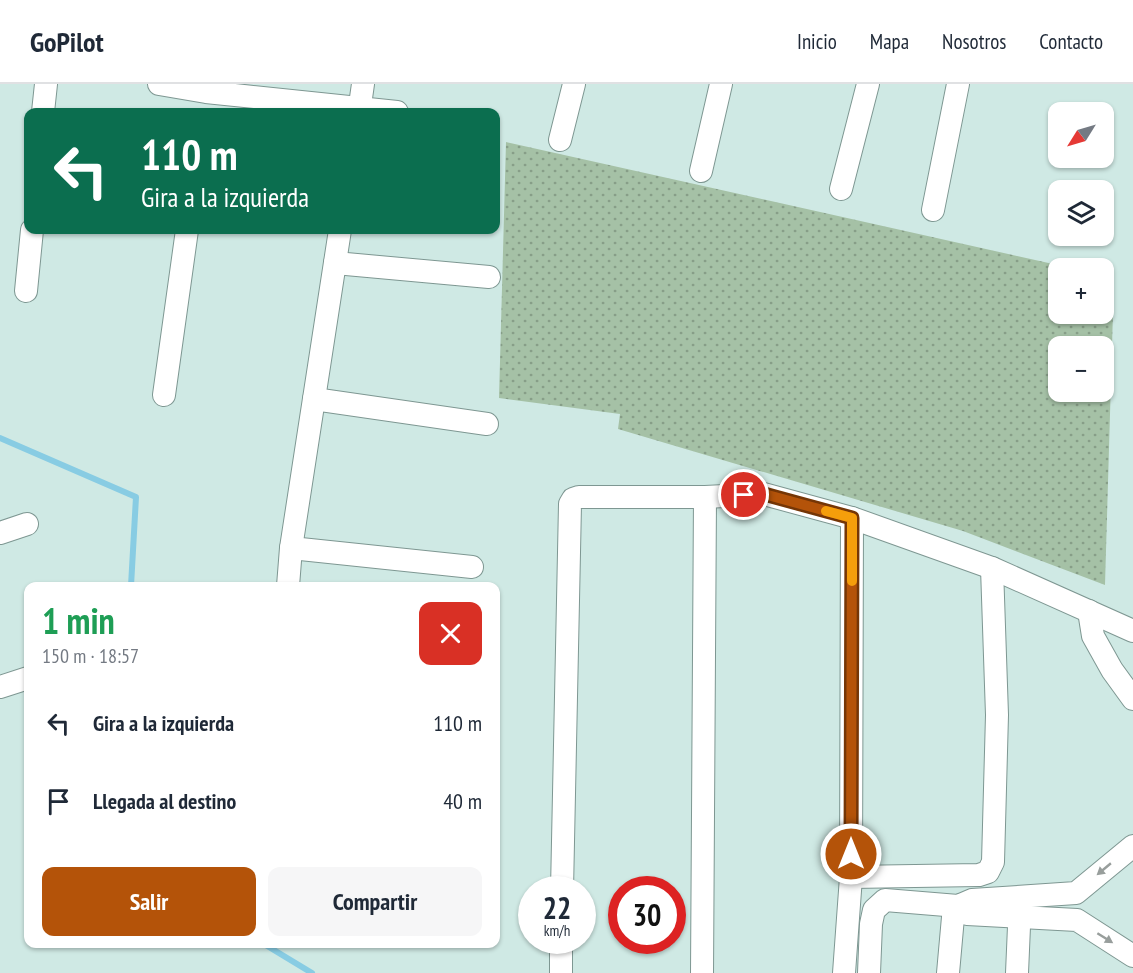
<!DOCTYPE html>
<html lang="es">
<meta charset="utf-8">
<style>
body{margin:0;font-family:"PT Sans Narrow",sans-serif;background:#f6f6f7;color:#1f2937;height:100vh;display:flex;flex-direction:column;font-size:22px;white-space:nowrap}
*{box-sizing:border-box;margin:0}
p{font-size:20px;color:#747a83}
.icon{flex:none;width:33px;height:33px;fill:none;stroke:currentColor;stroke-width:2;stroke-linecap:round;stroke-linejoin:round}
.map{position:relative;flex:1;overflow:hidden}
.side{position:absolute;left:24px;top:498px;width:476px;height:366px;display:flex;flex-direction:column;background:#fff;border-radius:12px;box-shadow:0 2px 4px #0004}
.side>*{flex:none}
.guide{position:absolute;left:24px;top:24px;width:476px;height:126px;border-radius:12px;box-shadow:0 2px 4px #0004;background:#0b6e4f;color:#fff;overflow:hidden}
.needle{width:39px;rotate:233deg}
.tools{position:absolute;left:1048px;top:18px;display:grid;gap:12px}
.tools a{display:grid;place-items:center;width:66px;height:66px;border-radius:12px;background:#fff;box-shadow:0 2px 4px #0004;font-size:30px}
.speed{position:absolute;left:518px;top:792px;display:flex;gap:12px;font-size:30px;font-weight:700;text-align:center}
.speed>*{display:grid;place-content:center;width:78px;height:78px;border-radius:50%;background:#fff;box-shadow:0 2px 4px #0004;line-height:1}
.speed small{font-size:15px;font-weight:400}
.speed .limit{border:9px solid #d22;background:#fff;color:#111}
.pin{position:absolute;display:grid;place-items:center;width:51px;height:51px;color:#fff;margin:-26px;border:3px solid #fff;border-radius:50%;box-shadow:0 2px 6px #0007}
.me{position:absolute;width:66px;margin:-33px;rotate:0deg;stroke-linejoin:round;filter:drop-shadow(0 0 4px #0008)}
.turn{display:flex;align-items:center;gap:21px;height:126px;padding:0 18px;font-size:27px}
.turn .icon{width:78px;height:78px;stroke-width:2.5}
.turn b{display:block;font-size:42px;line-height:51px}
.round{display:grid;place-items:center;flex:none;width:63px;height:63px;border-radius:12px;background:#f6f6f7}
.headline{display:flex;align-items:center;justify-content:space-between;height:102px;padding:0 18px}
h1{font-size:36px;font-weight:700;line-height:45px;color:#1e9e55}
.button{display:flex;gap:12px;margin-top:auto;padding:12px 18px}
.button a{flex:1;height:69px;border-radius:12px;background:#b45309;color:#fff;font-size:24px;font-weight:700;line-height:69px;text-align:center}
.button a+a{background:#f6f6f7;color:#1f2937}
ul{padding:0;list-style:none}
li{display:flex;align-items:center;gap:18px;height:78px;padding:0 18px}
li div{flex:1}
li b{display:block;font-size:22px}
li em{font-style:normal}
header{display:flex;align-items:center;gap:36px;box-sizing:border-box;height:84px;padding:0 30px;background:#fff;border-bottom:2px solid #e0e1e3}
header strong{font-size:28px}
nav{display:flex;gap:33px;margin-inline-start:auto;font-size:21px}
.map>svg:first-child{display:block}
</style>
<header>
<strong>GoPilot</strong>
<nav><a>Inicio</a><a>Mapa</a><a>Nosotros</a><a>Contacto</a></nav>
</header>
<div class="map">
<svg width="1133" height="889" viewBox="0 0 1133 889">
<defs>
<pattern id="grass-dots" width="8" height="8" patternUnits="userSpaceOnUse" patternTransform="scale(1.5)"><rect width="8" height="8" fill="#a5c1a6"/><path d="M2 2h.1M6 6h.1" fill="none" stroke="#879e88" stroke-width="1.8" stroke-linecap="round"/></pattern>
</defs>
<rect width="100%" height="100%" fill="#cfe9e4"/>
<path fill="url(#grass-dots)" fill-rule="evenodd" d="M506,58L1071,184H1059V230H1104V192L1114,194L1105,501L963,447L618,345L620,330L499,314ZM1059,262H1104V308H1059Z"/>
<g fill="none" stroke-linecap="round" stroke-linejoin="round">
<g stroke="#88cce3" stroke-width="6">
<polyline points="0,354 136,413 131,502"/>
<polyline points="264,860 312,889"/>
</g>
<defs>
<g id="street">
<polyline points="159,0 206,8 397,28"/>
<polyline points="43,28 46,0"/>
<polyline points="359,28 363,0"/>
<polyline points="560,56 574,0"/>
<polyline points="701,87 721,0"/>
<polyline points="841,105 868,0"/>
<polyline points="933,126 958,0"/>
<polyline points="335,179 489,193"/>
<polyline points="26,207 32,146"/>
<polyline points="164,311 187,146"/>
<polyline points="314,315 487,340"/>
<polyline points="0,449 27,440"/>
<polyline points="291,464 472,483"/>
<polyline points="288,502 291,464 340,146"/>
<polyline points="1089,527 1093,552 1112,586 1133,615"/>
<polyline points="0,603 28,594"/>
<polyline points="851,793 979,791 988,788 993,778 997,631 992,484"/>
<polyline points="562,806 570,420 573,415 579,413 705,413 764,410 852,434 992,484 1133,547"/>
<polyline points="959,823 967,830 1077,836 1133,872"/>
<polyline points="561,889 561,856"/>
<polyline points="702,889 705,413"/>
<polyline points="844,889 851,793 852,434"/>
<polyline points="869,889 871,840 874,826 885,816 958,822 972,816 1076,809 1133,762"/>
<polyline points="948,889 954,822"/>
<polyline points="1017,889 1020,819"/>
</g>
</defs>
<use href="#street" stroke="#7e9792" stroke-width="24"/>
<use href="#street" stroke="#fff" stroke-width="22"/>
</g>
<defs><path id="oneway-solid" d="M-6-.8H1V-3.2L6.5 0L1 3.2V.8H-6Z" transform="scale(1.5)"/></defs>
<g fill="#989e9c">
<use href="#oneway-solid" transform="translate(1104 785) rotate(140)"/>
<use href="#oneway-solid" transform="translate(1105 854) rotate(32)"/>
</g>
<g fill="none" stroke-linecap="round" stroke-linejoin="round">
<defs>
<polyline id="route" points="744,411 764,410 852,434 851,770"/>
</defs>
<use href="#route" stroke="#753606" stroke-width="15"/>
<use href="#route" stroke="#b45309" stroke-width="10"/>
<polyline stroke="#f59e0b" stroke-width="10" points="826,427 852,434 852,497"/>
</g>
</svg>
<div class="tools">
<a><svg class="needle" viewBox="-14 -14 28 28"><path d="M0-13l5 13h-10z" fill="#e53935"/><path d="M0 13l5-13h-10z" fill="#747a83"/></svg></a>
<a><svg class="icon" aria-label="layers" viewBox="0 0 24 24"><path d="M12 4l9 5-9 5-9-5zM3 14l9 5 9-5"/></svg></a>
<a>+</a>
<a>−</a>
</div>
<div class="speed"><div>22<small>km/h</small></div><div class="limit">30</div></div>
<div class="pin" style="left:744px;top:411px;background:#d93025"><svg class="icon" aria-label="arrive" viewBox="0 0 24 24"><path d="M6 21V4h12l-3 4 3 4H6"/></svg></div>
<svg class="me" style="left:851px;top:770px" viewBox="-20 -20 40 40"><circle r="17" fill="#b45309" stroke="#fff" stroke-width="3"/><path d="M0-11L8 9 0 5-8 9z" fill="#fff"/></svg>
<div class="guide">
<div class="turn"><svg class="icon" aria-label="left" viewBox="0 0 24 24"><path d="M17 20v-9H6M10 6l-5 5 5 5"/></svg><div><b>110 m</b>Gira a la izquierda</div></div>
</div>
<section class="side">
<div class="headline"><div><h1>1 min</h1><p>150 m · 18:57</p></div><a class="round" style="background:#d93025;color:#fff"><svg class="icon" aria-label="close" viewBox="0 0 24 24"><path d="M6 6l12 12M18 6L6 18"/></svg></a></div>
<ul>
<li><svg class="icon" aria-label="left" viewBox="0 0 24 24"><path d="M17 20v-9H6M10 6l-5 5 5 5"/></svg><div><b>Gira a la izquierda</b></div><em>110 m</em></li>
<li><svg class="icon" aria-label="arrive" viewBox="0 0 24 24"><path d="M6 21V4h12l-3 4 3 4H6"/></svg><div><b>Llegada al destino</b></div><em>40 m</em></li>
</ul>
<div class="button"><a>Salir</a><a>Compartir</a></div>
</section>
</div>
